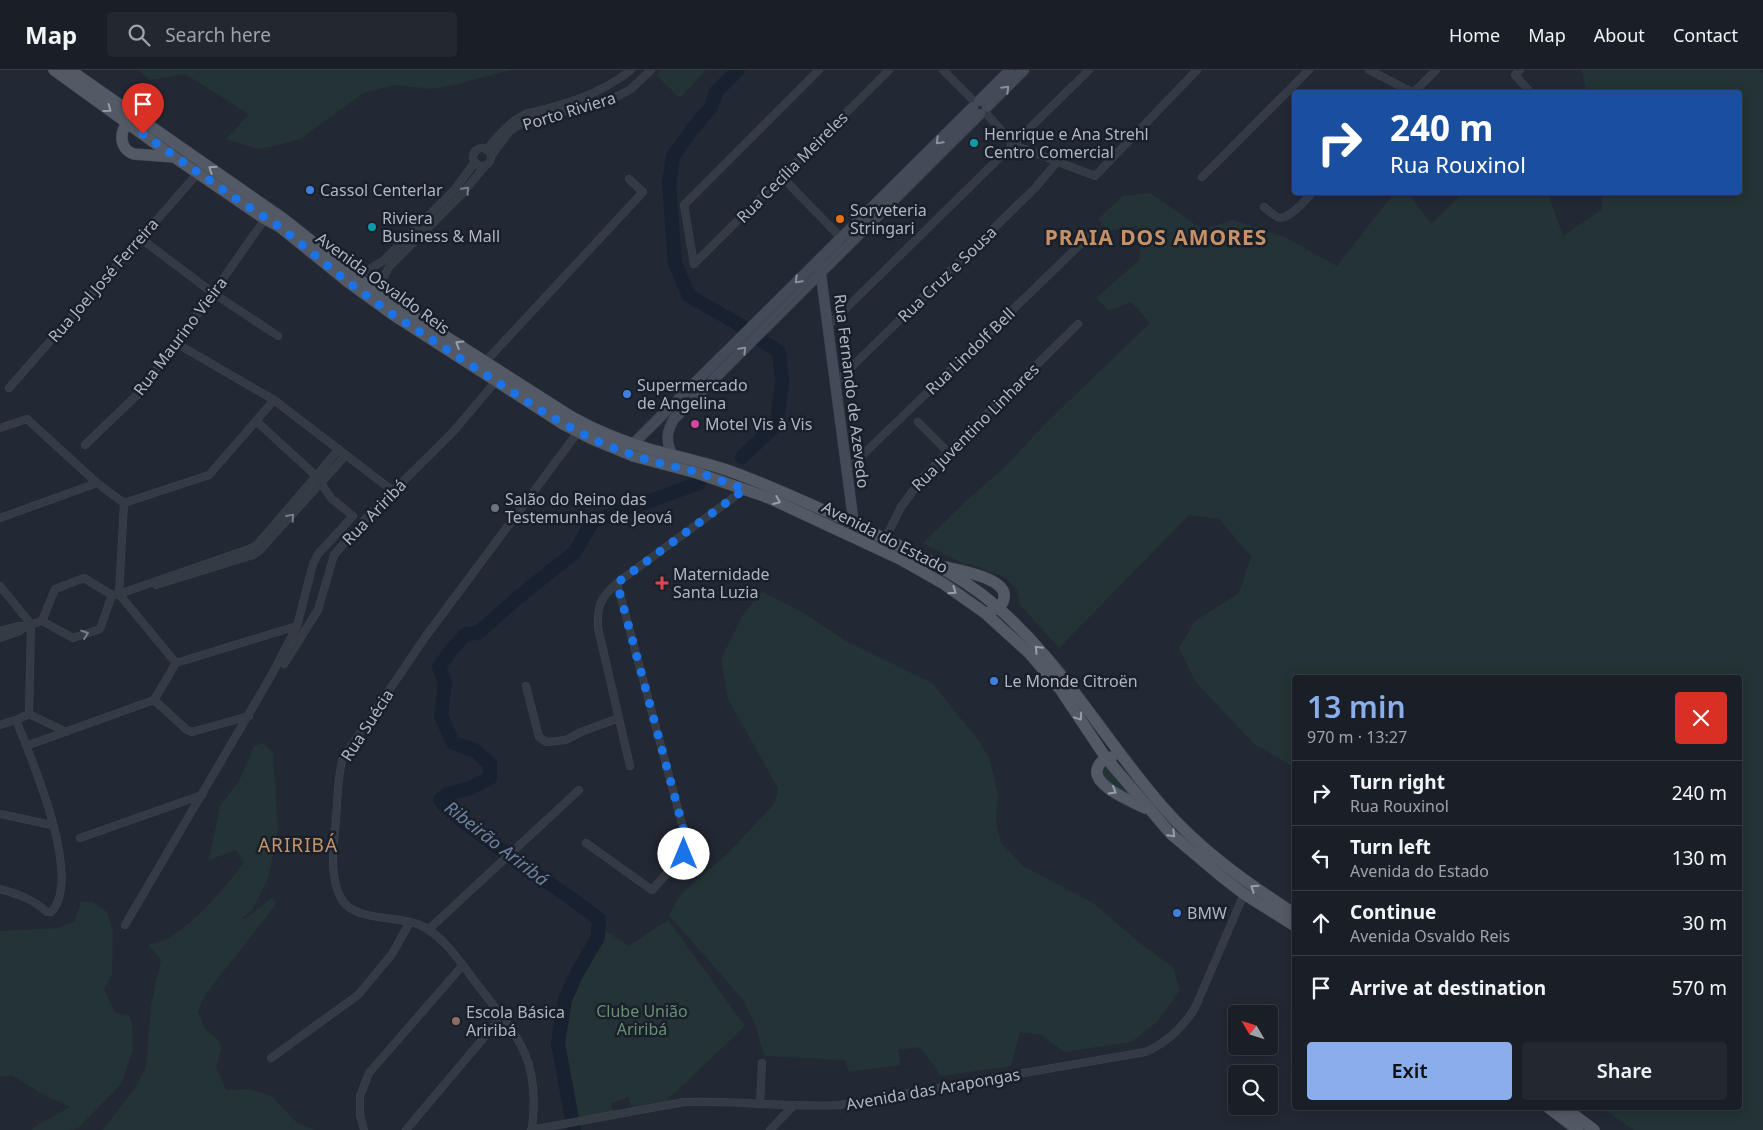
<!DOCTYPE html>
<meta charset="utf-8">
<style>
body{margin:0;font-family:"Noto Sans",sans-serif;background:#23272f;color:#f1f3f6;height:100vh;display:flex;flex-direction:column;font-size:19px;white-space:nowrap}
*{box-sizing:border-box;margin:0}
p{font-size:16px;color:#9fa2a7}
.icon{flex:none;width:28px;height:28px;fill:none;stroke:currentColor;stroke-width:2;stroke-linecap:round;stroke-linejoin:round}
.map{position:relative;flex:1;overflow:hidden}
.side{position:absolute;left:1292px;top:605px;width:450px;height:435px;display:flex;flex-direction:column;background:#1a1f27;border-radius:5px;box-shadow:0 2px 12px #0003,0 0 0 1px #383d44}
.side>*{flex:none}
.hud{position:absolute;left:1292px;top:20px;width:450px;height:105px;border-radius:5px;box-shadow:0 2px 12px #0003,0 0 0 1px #383d44;background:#1a4fa0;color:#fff;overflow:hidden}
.needle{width:32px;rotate:308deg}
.fabs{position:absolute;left:1228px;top:935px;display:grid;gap:10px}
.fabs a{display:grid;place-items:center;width:50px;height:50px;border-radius:5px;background:#1a1f27;box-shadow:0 2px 12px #0003,0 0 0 1px #383d44;font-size:25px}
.pin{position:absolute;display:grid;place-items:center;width:42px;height:42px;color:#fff;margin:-51px -21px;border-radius:50% 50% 50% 0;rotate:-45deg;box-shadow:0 0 5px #0007}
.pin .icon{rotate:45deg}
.me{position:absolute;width:55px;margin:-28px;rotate:0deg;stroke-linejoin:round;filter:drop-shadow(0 0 4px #0008)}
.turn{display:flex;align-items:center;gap:18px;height:105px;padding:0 15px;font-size:22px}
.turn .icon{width:65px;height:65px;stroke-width:2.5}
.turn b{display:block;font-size:35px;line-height:42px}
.round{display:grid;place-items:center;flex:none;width:52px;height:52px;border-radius:5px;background:#23272f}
.summary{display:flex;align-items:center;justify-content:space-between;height:85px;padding:0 15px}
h1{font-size:30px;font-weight:600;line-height:38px;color:#8aaeec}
.cta{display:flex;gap:10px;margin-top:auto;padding:10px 15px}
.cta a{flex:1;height:58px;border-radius:5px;background:#8aaeec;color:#111;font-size:20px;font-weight:600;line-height:58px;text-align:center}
.cta a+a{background:#23272f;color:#f1f3f6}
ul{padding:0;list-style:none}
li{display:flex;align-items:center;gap:15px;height:65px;padding:0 15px;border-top:1px solid #383d44}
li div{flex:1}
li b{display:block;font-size:19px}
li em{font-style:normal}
header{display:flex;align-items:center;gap:30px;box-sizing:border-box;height:70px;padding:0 25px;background:#1a1f27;border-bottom:1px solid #383d44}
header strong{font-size:24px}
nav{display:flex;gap:28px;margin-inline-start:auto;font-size:18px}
.search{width:350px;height:45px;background:#23272f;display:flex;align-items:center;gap:12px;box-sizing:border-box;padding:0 18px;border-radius:5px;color:#9fa2a7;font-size:19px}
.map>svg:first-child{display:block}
</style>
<header>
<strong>Map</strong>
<div class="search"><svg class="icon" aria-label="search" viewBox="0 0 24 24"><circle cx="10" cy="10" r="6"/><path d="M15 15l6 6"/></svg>Search here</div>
<nav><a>Home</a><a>Map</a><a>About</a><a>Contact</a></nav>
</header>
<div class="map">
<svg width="1763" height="1060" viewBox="0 0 1763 1060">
<rect width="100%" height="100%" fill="#222934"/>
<g fill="#243335">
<polygon points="138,0 510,0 454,15 431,19 397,15 365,22 300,69 280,75 258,79 226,69 249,44 185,4 149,10"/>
<polygon points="661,0 706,0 680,28 656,5"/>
<polygon points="1582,0 1758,0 1763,4 1763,1060 1634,1060 1602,1038 1740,1038 1740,608 1295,608 1295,701 1294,697 1254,674 1195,611 1179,578 1195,551 1239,523 1251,486 1219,449 1189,445 1059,578 1020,535 1017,520 1006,508 970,494 963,494 923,473 967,430 1005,397 1047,352 1150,253 1131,232 1109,241 1096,228 1139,190 1142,167 1136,156 1108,161 1098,149 1123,126 1150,123 1202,159 1233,150 1285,167 1337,196 1394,123 1409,123 1431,154 1463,123 1548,123 1563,166 1601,140 1603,123 1740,122 1740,22 1586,22"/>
<polygon points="762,522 804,543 846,571 932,613 976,667 990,689 998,726 996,753 1001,773 1023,796 1093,833 1141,874 1174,898 1179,921 1157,952 1131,972 1064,982 1042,965 1020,962 1011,996 941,1006 920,977 898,980 900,995 849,1002 845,990 764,986 756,956 744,931 669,845 682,823 727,784 775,733 778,718 728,629 721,589 744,543"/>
<path d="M263,673L273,683L278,759L268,809L252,840L242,848L245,849L272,828L276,834L205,925L198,941L205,959L218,970L221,980L216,997L226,1020L249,1019L271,1026L297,1053L314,1060H103L135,1018L146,998L151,934L161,890L148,874C154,873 161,872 167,869C198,850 222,822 244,792L236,780L209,790L220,736L239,711L254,676Z"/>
<polygon points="1105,694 1130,725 1106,713 1101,699"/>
<polygon points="81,832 93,832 107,842 113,861 112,904 104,919 115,943 129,945 132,953 133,980 121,1014 78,1058 70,1060 32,1060 34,1057 70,1037 39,1022 12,1005 0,1007 0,861 58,858 75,851"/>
<polygon points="668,850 745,956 666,1031 632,1037 628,1027 611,1034 613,1041 576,1049 562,974 568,931 579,906 604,860 629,876"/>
</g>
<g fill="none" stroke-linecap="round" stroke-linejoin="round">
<g stroke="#172130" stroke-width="14">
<polyline points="738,0 716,22 711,37 691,61 673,86 669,114 675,193 689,226 742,256"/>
<polyline points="742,387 777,354 782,312 779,282 761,270"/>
<path d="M574,1060L558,973L565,930L576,905L598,867L599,849C559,818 517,793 477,762C464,752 450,743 440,730L447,724L471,718L490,708V694L474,680L453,673L441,646L445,613L439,597L452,579L466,564L478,563L516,529L575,482L592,452L699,413"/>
</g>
<defs>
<g id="street">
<polyline points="943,0 975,32"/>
<polyline points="1369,0 1412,22"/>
<polyline points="1520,0 1515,5 1530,22"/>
<polyline points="1414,22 1436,0"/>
<polyline points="985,42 1014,75 1095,106 1197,0"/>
<circle cx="482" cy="87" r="9"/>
<path d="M486,80C498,66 509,52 525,44C564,35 600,25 631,0"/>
<polyline points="491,86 510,61 521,54 618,26 631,19 651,0"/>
<polyline points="782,107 848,175"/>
<polyline points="1202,107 1309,0"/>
<path d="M1264,137C1268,140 1273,145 1277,147C1288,152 1305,130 1313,122"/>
<polyline points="140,168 213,223 278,266"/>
<polyline points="694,194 889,0"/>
<polyline points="694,194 684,135 819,0"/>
<polyline points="356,207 383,191 455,119 475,92"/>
<polyline points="376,222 389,197 461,125 486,95"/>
<polyline points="828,256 1089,0"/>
<polyline points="176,273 274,330 393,421"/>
<polyline points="486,291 643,122 629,109"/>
<polyline points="835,313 1035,118 1057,92"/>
<polyline points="9,318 198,103"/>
<polyline points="918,352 948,382"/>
<polyline points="0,358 27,349 97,413 124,433"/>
<polyline points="85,375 139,323 213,223 265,149"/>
<polyline points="847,400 1093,162"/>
<polyline points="124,433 119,524 176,593 154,630"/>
<polyline points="124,433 209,405 274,330"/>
<polyline points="0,448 97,413"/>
<polyline points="885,469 901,437 925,405 1078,254"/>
<path d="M617,513C600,528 597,536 598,558L630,696"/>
<polyline points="156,515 253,485 259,481 346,385"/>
<polyline points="0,516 31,554 29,644"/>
<polyline points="42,551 73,568 100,559 112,525"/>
<polyline points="0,561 18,556 26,556"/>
<polyline points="0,568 20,561 26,556 42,551 55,519 84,508 112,525 119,524 249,479 257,475 339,379"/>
<polyline points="176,593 297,556"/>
<polyline points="284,594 318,540 334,485 368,446 453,362 496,311"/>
<polyline points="526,616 539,667 546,672 566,670 581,662 619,648"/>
<polyline points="0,655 16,650 29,644 66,662"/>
<polyline points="26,676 154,630 187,660 192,662 249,646"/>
<polyline points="0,744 52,755"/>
<polyline points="80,768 202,725"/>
<polyline points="586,773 652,820 684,784 687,772 617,513 745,419"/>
<path d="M0,819C19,824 32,829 47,842H51C84,809 31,688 16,650"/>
<polyline points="125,855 271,606 297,556 313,494 318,484 353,446 332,429 315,405 256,351"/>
<polyline points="428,860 579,720"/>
<polyline points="271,988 358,925 392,884 410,852"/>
<polyline points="760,1034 762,993"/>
<path d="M532,1059C535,1034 535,1007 525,984C515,960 496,939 480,918C463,897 446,867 420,855C399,845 356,852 342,830C338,823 335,813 334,805C331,786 335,767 336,748C338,728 337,707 343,688L426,566L578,362"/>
<polyline points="364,1060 360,1045 360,1026 369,1003 462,896"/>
<polyline points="406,1060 502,946"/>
<path d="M531,1060L684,1032C736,1030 788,1038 840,1035L1145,982C1167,973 1182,958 1195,938L1244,824"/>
<polyline points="770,1060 793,1036"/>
</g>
<g id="secondary">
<polyline points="979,31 1010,0"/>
<polyline points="987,37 1024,0"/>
<polyline points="820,198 854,455"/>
<polyline points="633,374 973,37"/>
<path d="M672,385C666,371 666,362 674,349L980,44"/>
</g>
<g id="primary">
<polyline points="54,0 174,87 265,149 280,157 348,212 392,244 563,354 592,369 633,386 697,403 769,428 900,489 944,514 985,543 1029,583 1060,619 1106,688 1171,764 1222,807 1244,824 1295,856"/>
<path d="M70,0L285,150L376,222L570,346C595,360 621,371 649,379C674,386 699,391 724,399C765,413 805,432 845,450C892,472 938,492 980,523C1055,580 1101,666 1162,736C1200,780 1247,813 1295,844"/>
<path d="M133,50C118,57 118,79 134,84L173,87"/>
<path d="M946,497C960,501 1008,508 1004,528C1003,535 997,539 991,541"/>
<path d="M1112,687L1106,688C1104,690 1099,693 1098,697C1089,715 1133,732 1145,738"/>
<polyline points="1549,1038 1578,1060"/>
<polyline points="1565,1038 1594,1060"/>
</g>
</defs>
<use href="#street" stroke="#3e444f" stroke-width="8"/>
<use href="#secondary" stroke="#3e444f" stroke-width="11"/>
<use href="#primary" stroke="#3e444f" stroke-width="12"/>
<use href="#street" stroke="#353b45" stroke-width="7"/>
<use href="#secondary" stroke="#434b58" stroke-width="10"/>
<use href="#primary" stroke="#535a65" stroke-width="11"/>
</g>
<defs><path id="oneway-chevron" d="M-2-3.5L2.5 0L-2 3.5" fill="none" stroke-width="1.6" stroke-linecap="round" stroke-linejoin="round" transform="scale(1.25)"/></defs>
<g stroke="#89919d">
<use href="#oneway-chevron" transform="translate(1006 19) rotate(-45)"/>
<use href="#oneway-chevron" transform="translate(939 71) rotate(135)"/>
<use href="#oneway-chevron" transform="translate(798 210) rotate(135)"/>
<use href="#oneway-chevron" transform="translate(743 280) rotate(-45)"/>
</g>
<g stroke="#989fab">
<use href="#oneway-chevron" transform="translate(108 39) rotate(36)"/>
<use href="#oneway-chevron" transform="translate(212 99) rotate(-145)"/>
<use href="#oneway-chevron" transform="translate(459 274) rotate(-148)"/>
<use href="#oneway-chevron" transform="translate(777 431) rotate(23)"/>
<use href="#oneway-chevron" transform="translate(953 521) rotate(35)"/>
<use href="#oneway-chevron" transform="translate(1038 579) rotate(-133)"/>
<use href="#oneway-chevron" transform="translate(1079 647) rotate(56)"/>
<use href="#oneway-chevron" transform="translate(1113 721) rotate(30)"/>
<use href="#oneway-chevron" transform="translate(1172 764) rotate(45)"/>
<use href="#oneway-chevron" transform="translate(1254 818) rotate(-146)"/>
</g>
<g stroke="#787f8a">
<use href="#oneway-chevron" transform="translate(466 120) rotate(-47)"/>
<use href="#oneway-chevron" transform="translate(291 447) rotate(-49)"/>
<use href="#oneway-chevron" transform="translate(85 564) rotate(-19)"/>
</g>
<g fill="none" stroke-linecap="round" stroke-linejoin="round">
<polyline stroke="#1a73e8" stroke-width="9" stroke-dasharray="0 16.2" points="143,64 232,126 280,157 348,212 392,244 548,345 592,369 616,379 651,391 697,402 745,419 617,513 687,772 684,784"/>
</g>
<g fill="#0f9aa8" stroke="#1a202a" stroke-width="2">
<circle cx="974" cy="73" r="5"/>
<circle cx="372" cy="157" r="5"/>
</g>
<g fill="#3f7fe0" stroke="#1a202a" stroke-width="2">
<circle cx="310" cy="120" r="5"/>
<circle cx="627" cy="324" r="5"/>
<circle cx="994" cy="611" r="5"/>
<circle cx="1177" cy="843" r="5"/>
</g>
<circle fill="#e8710a" stroke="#1a202a" stroke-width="2" cx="840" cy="149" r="5"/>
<circle fill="#d1479c" stroke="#1a202a" stroke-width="2" cx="695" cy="354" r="5"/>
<circle fill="#6b7280" stroke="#1a202a" stroke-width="2" cx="495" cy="438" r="5"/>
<path fill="#e0444e" stroke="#1a202a" stroke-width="2" d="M659.5 505.5h5v5h5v5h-5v5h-5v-5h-5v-5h5z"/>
<circle fill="#8d6e63" stroke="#1a202a" stroke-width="2" cx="456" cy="951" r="5"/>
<g text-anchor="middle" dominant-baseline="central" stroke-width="5" stroke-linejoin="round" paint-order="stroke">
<g font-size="16" fill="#afb6c2" stroke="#1a202a">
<text transform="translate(569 41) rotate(-17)">Porto Riviera</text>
<text transform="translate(792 97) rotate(-45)">Rua Cecília Meireles</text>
<text transform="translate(947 204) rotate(-44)">Rua Cruz e Sousa</text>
<text transform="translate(103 210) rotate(-49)">Rua Joel José Ferreira</text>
<text transform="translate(383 213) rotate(36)">Avenida Osvaldo Reis</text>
<text transform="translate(180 266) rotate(-53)">Rua Maurino Vieira</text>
<text transform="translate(970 281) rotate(-44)">Rua Lindolf Bell</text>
<text transform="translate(852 321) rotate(83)">Rua Fernando de Azevedo</text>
<text transform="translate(975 357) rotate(-45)">Rua Juventino Linhares</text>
<text transform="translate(374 442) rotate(-46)">Rua Ariribá</text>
<text transform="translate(885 467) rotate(27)">Avenida do Estado</text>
<text transform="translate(367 655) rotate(-57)">Rua Suécia</text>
<text transform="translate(933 1019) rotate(-10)">Avenida das Arapongas</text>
</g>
<g font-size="16" fill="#afb6c2" stroke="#1a202a" text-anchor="start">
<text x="984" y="64">Henrique e Ana Strehl<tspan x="984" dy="18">Centro Comercial</tspan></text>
<text x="320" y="120">Cassol Centerlar</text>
<text x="850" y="140">Sorveteria<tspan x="850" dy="18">Stringari</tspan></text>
<text x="382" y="148">Riviera<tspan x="382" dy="18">Business &amp; Mall</tspan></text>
<text x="637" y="315">Supermercado<tspan x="637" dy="18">de Angelina</tspan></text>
<text x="705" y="354">Motel Vis à Vis</text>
<text x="505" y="429">Salão do Reino das<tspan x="505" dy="18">Testemunhas de Jeová</tspan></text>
<text x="673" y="504">Maternidade<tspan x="673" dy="18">Santa Luzia</tspan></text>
<text x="1004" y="611">Le Monde Citroën</text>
<text x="1187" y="843">BMW</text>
<text x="466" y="942">Escola Básica<tspan x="466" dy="18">Ariribá</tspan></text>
</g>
<g font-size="16" fill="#698f73" stroke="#1a202a">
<text x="642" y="941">Clube União<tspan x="642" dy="18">Ariribá</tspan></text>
</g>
<g font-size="18" font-style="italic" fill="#6b809e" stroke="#1a202a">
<text transform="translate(497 773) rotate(38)">Ribeirão Ariribá</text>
</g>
<g font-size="19" letter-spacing="1" fill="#c79165" stroke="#1a202a">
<text x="298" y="775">ARIRIBÁ</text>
</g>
<g font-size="21" font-weight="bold" letter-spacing="1" fill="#c79165" stroke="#1a202a">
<text x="1156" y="167">PRAIA DOS AMORES</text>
</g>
</g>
</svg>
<div class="fabs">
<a><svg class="needle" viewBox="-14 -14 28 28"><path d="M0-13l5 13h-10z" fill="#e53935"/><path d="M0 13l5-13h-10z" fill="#9fa2a7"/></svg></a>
<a><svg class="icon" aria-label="search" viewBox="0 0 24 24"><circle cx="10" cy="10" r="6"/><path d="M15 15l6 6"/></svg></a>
</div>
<div class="pin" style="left:143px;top:64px;background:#d93025"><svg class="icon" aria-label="arrive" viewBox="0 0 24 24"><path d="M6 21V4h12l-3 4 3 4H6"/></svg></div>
<svg class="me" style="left:684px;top:784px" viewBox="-20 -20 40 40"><circle r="19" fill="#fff"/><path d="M0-13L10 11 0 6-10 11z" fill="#1a73e8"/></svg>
<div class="hud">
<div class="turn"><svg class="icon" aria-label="right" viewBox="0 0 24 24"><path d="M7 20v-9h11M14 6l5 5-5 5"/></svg><div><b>240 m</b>Rua Rouxinol</div></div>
</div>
<section class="side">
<div class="summary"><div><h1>13 min</h1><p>970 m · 13:27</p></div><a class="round" style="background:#d93025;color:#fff"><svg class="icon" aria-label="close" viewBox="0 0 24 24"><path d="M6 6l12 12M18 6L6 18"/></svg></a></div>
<ul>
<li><svg class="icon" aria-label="right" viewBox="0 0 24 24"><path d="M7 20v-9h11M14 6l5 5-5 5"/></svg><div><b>Turn right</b><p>Rua Rouxinol</p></div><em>240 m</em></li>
<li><svg class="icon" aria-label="left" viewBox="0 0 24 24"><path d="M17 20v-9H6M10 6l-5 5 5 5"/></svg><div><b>Turn left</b><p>Avenida do Estado</p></div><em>130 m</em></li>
<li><svg class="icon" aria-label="ahead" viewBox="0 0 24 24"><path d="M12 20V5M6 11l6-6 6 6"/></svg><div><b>Continue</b><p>Avenida Osvaldo Reis</p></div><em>30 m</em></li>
<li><svg class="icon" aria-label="arrive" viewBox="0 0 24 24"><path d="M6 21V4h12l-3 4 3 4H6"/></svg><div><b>Arrive at destination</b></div><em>570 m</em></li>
</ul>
<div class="cta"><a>Exit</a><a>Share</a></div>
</section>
</div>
